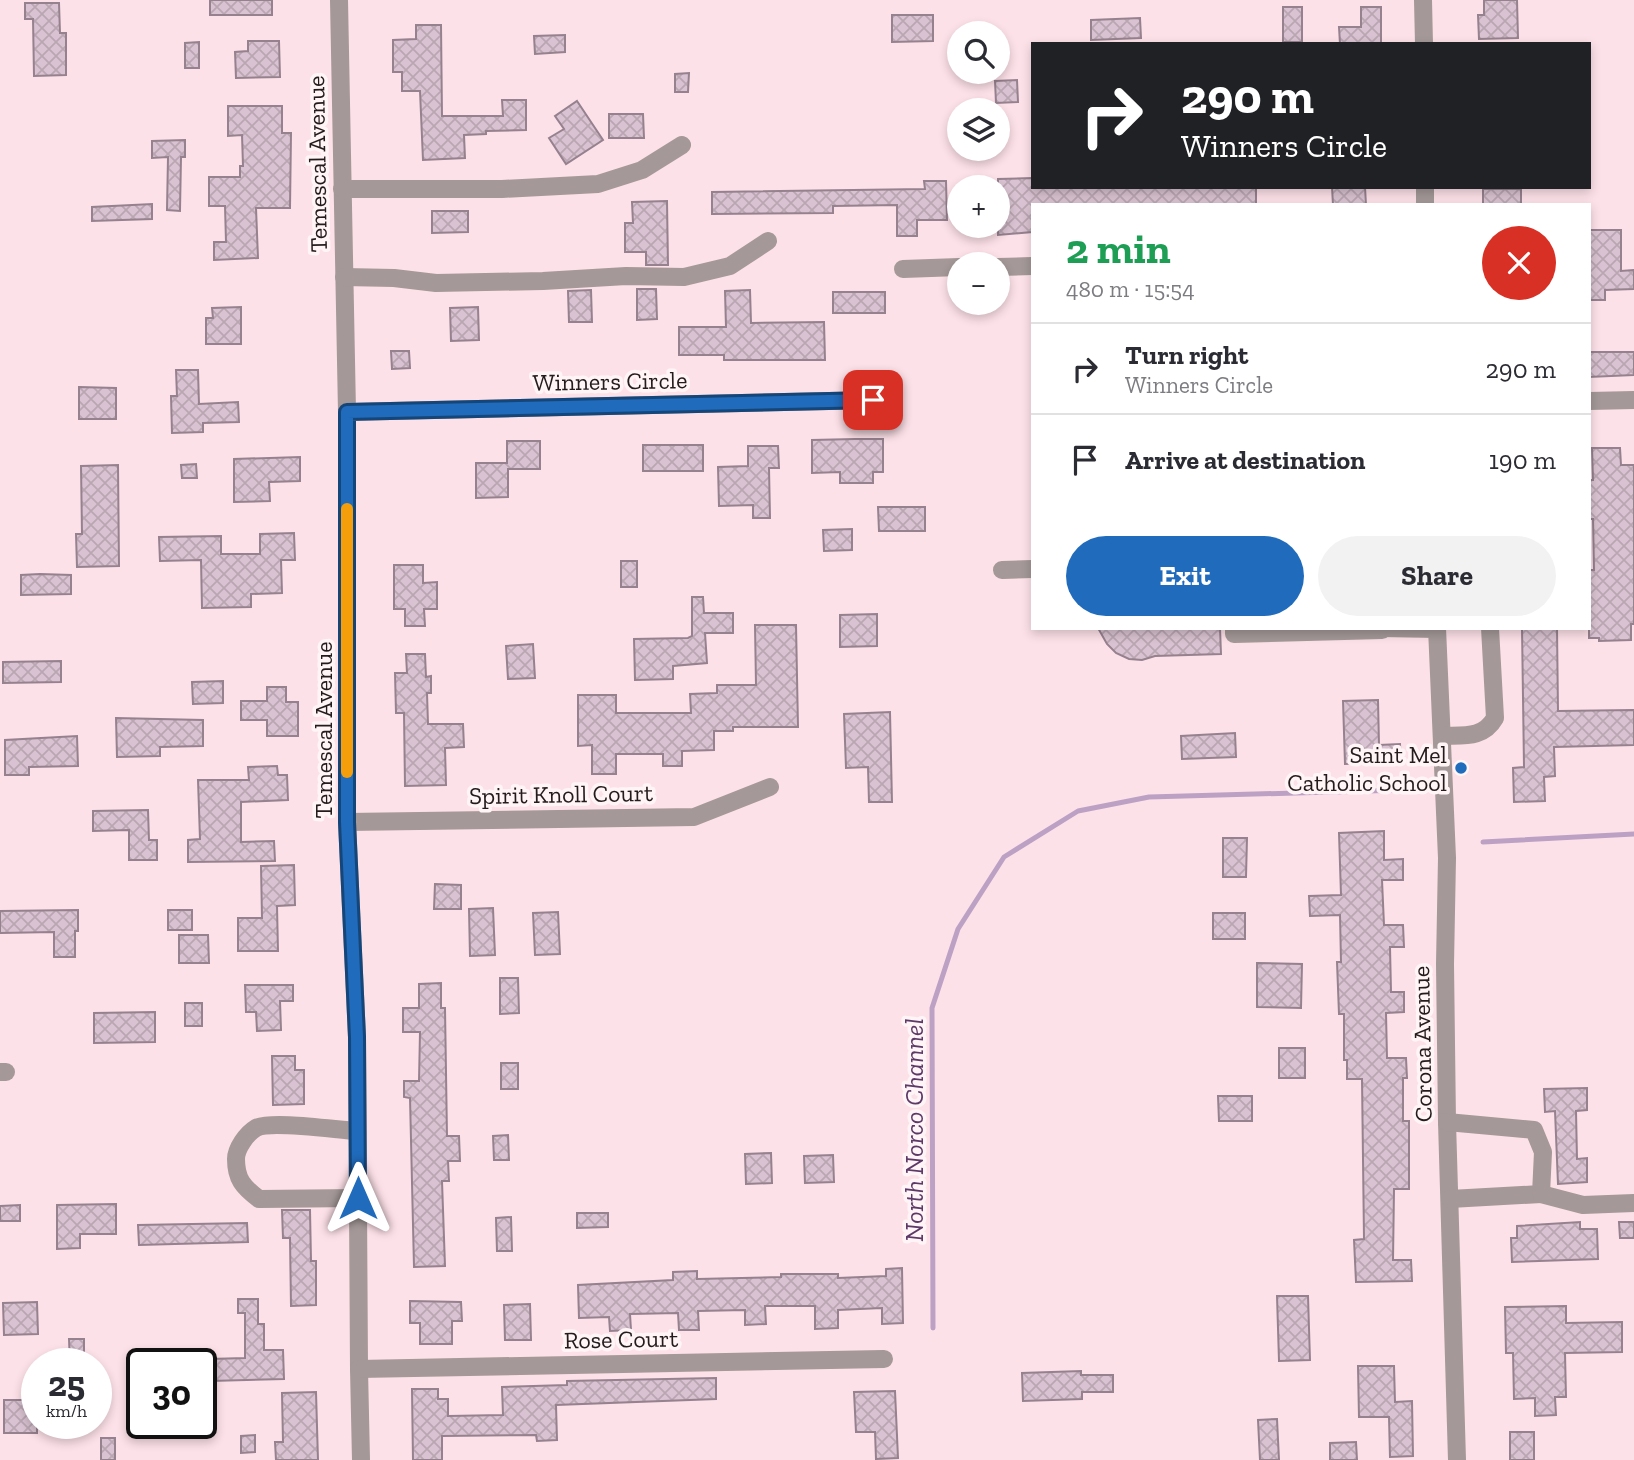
<!DOCTYPE html>
<meta charset="utf-8">
<style>
body{margin:0;font-family:"Zilla Slab",serif;background:#f2f2f3;color:#2b2b33;height:100vh;display:flex;flex-direction:column;font-size:26px;white-space:nowrap}
*{box-sizing:border-box;margin:0}
p{font-size:23px;color:#7c7c81}
.icon{flex:none;width:38px;height:38px;fill:none;stroke:currentColor;stroke-width:2;stroke-linecap:round;stroke-linejoin:round}
.map{position:relative;flex:1;overflow:hidden}
.side{position:absolute;left:1031px;top:203px;width:560px;height:427px;display:flex;flex-direction:column;background:#fff;border-radius:0px;box-shadow:0 4px 10px #0003}
.side>*{flex:none}
.hud{position:absolute;left:1031px;top:42px;width:560px;height:147px;border-radius:0px;box-shadow:0 4px 10px #0003;background:#202124;color:#fff;overflow:hidden}
.buttons{position:absolute;left:947px;top:21px;display:grid;gap:14px}
.buttons a{display:grid;place-items:center;width:63px;height:63px;border-radius:50%;background:#fff;box-shadow:0 4px 10px #0003;font-size:35px}
.speed{position:absolute;left:21px;top:1348px;display:flex;gap:14px;font-size:35px;font-weight:700;text-align:center}
.speed>*{display:grid;place-content:center;width:91px;height:91px;border-radius:50%;background:#fff;box-shadow:0 4px 10px #0003;line-height:1}
.speed small{font-size:18px;font-weight:400}
.speed .limit{border:4px solid #111;border-radius:10px;background:#fff;color:#111}
.pin{position:absolute;display:grid;place-items:center;width:60px;height:60px;color:#fff;margin:-30px;border-radius:14px;box-shadow:0 4px 10px #0006}
.me{position:absolute;width:77px;margin:-38px;rotate:0deg;stroke-linejoin:round;filter:drop-shadow(0 0 5px #0008)}
.turn{display:flex;align-items:center;gap:24px;height:147px;padding:0 35px;font-size:32px}
.turn .icon{width:91px;height:91px;stroke-width:2.5}
.turn b{display:block;font-size:49px;line-height:60px}
.round{display:grid;place-items:center;flex:none;width:74px;height:74px;border-radius:37px;background:#f2f2f3}
.head{display:flex;align-items:center;justify-content:space-between;height:119px;padding:0 35px}
h1{font-size:42px;font-weight:800;line-height:52px;color:#1e9e55}
.primary-button{display:flex;gap:14px;margin-top:auto;padding:14px 35px}
.primary-button a{flex:1;height:80px;border-radius:42px;background:#206bbb;color:#fff;font-size:28px;font-weight:800;line-height:80px;text-align:center}
.primary-button a+a{background:#f2f2f3;color:#2b2b33}
ul{padding:0;list-style:none}
li{display:flex;align-items:center;gap:21px;height:91px;padding:0 35px;border-top:2px solid #e1e1e2}
li div{flex:1}
li b{display:block;font-size:26px}
li em{font-style:normal}
.map>svg:first-child{display:block}
</style>
<div class="map">
<svg width="1634" height="1460" viewBox="0 0 1634 1460">
<defs>
<pattern id="building-cross-hatch" width="8" height="8" patternUnits="userSpaceOnUse" patternTransform="scale(1.75)"><rect width="8" height="8" fill="#d9c2d1"/><path d="M0 0l8 8M0 8l8-8" fill="none" stroke="#baa6b3"/></pattern>
</defs>
<rect width="100%" height="100%" fill="#fde1e8"/>
<g fill="none" stroke-linecap="round" stroke-linejoin="round">
<g stroke="#bca1c5" stroke-width="5">
<polyline points="1483,842 1634,834"/>
<polyline points="933,1328 932,1008 958,929 1004,857 1078,811 1149,797 1402,790"/>
</g>
</g>
<g fill="url(#building-cross-hatch)" stroke="#96818e" stroke-width="2">
<rect x="210" y="0" width="62" height="15"/>
<polygon points="1484,0 1517,0 1518,38 1479,39 1478,15 1484,15"/>
<polygon points="25,3 59,3 60,33 66,33 66,75 34,76 33,19 25,19"/>
<rect x="1283" y="7" width="19" height="35"/>
<polygon points="1361,7 1381,7 1381,44 1340,44 1339,27 1361,27"/>
<polygon points="892,15 933,15 933,41 892,42"/>
<polygon points="1140,18 1141,38 1091,40 1091,20"/>
<polygon points="416,25 441,25 442,116 503,116 502,100 526,100 526,130 486,131 486,134 464,135 465,158 423,160 420,91 402,91 402,72 393,72 393,40 416,39"/>
<polygon points="565,35 565,52 535,54 534,36"/>
<polygon points="248,41 279,41 280,77 236,78 235,52 248,51"/>
<polygon points="199,42 199,68 185,68 185,43"/>
<polygon points="689,73 688,92 675,92 675,74"/>
<polygon points="1017,80 1018,102 996,103 995,81"/>
<polygon points="577,101 603,140 566,164 549,138 564,129 555,116"/>
<polygon points="228,106 282,106 282,133 291,133 290,208 256,208 258,258 214,260 214,242 226,242 225,206 209,206 209,177 240,177 240,166 243,166 242,135 228,136"/>
<polygon points="609,114 643,114 644,138 609,138"/>
<polygon points="185,140 185,157 181,157 180,211 167,210 168,157 152,158 152,141"/>
<polygon points="1032,178 1032,187 1256,187 1256,205 1032,205 1032,232 998,235 998,179"/>
<polygon points="924,181 946,181 947,220 917,220 917,236 897,236 897,205 833,206 833,213 712,214 712,192 925,189"/>
<polygon points="1332,187 1365,187 1366,205 1333,205"/>
<rect x="1483" y="189" width="38" height="16"/>
<polygon points="667,201 668,265 646,265 646,252 625,252 625,223 633,223 632,202"/>
<polygon points="152,204 152,219 92,221 92,207"/>
<polygon points="432,211 468,211 468,232 432,233"/>
<polygon points="1589,230 1621,230 1621,271 1634,270 1634,289 1605,290 1605,300 1589,300"/>
<polygon points="637,289 656,289 657,319 637,320"/>
<polygon points="591,290 592,322 569,322 568,291"/>
<polygon points="750,290 751,323 824,322 825,360 724,360 724,355 679,355 679,327 726,327 725,291"/>
<rect x="833" y="292" width="52" height="21"/>
<polygon points="241,307 241,344 206,344 206,318 213,318 212,308"/>
<polygon points="478,307 479,340 451,341 450,308"/>
<polygon points="391,351 409,351 410,368 392,369"/>
<polygon points="1589,352 1634,352 1634,375 1589,377"/>
<polygon points="176,370 198,370 199,404 238,402 239,422 203,423 203,432 172,433 171,396 177,396"/>
<polygon points="79,387 116,388 116,419 79,419"/>
<polygon points="855,439 883,439 883,472 873,472 873,483 840,483 840,472 812,473 812,440"/>
<polygon points="507,441 540,441 540,469 508,469 508,497 476,498 476,463 507,463"/>
<rect x="643" y="445" width="60" height="26"/>
<polygon points="748,446 778,446 779,468 769,468 770,518 753,518 753,505 719,506 718,467 748,466"/>
<polygon points="1592,448 1620,448 1621,465 1634,465 1634,624 1631,624 1631,640 1599,641 1599,638 1589,638 1589,570 1594,570 1593,519 1589,519 1589,480 1593,480"/>
<polygon points="300,457 300,481 269,482 270,501 234,502 234,459"/>
<polygon points="196,464 197,478 182,478 181,465"/>
<polygon points="118,465 119,566 77,567 76,534 82,534 81,466"/>
<polygon points="878,507 925,507 925,531 879,531"/>
<polygon points="852,529 852,550 824,551 823,530"/>
<polygon points="294,533 295,560 281,560 282,593 251,594 251,607 202,608 201,560 160,561 159,537 221,536 221,554 260,554 260,534"/>
<rect x="621" y="561" width="16" height="26"/>
<polygon points="394,565 423,565 423,583 437,582 437,609 424,609 425,626 405,626 405,609 394,609"/>
<polygon points="40,574 71,575 71,594 21,595 21,575"/>
<polygon points="692,597 703,597 704,613 733,613 733,633 705,633 707,663 673,666 673,679 635,680 634,639 688,638 692,636"/>
<polygon points="877,614 877,646 840,647 840,615"/>
<polygon points="755,625 796,625 798,727 733,727 733,731 714,731 714,750 682,751 682,766 663,766 663,754 616,754 616,774 592,774 592,745 578,746 578,695 616,695 616,713 691,713 690,694 717,693 717,685 756,685"/>
<polygon points="1098,628 1220,628 1221,654 1155,656 1142,660 1129,659 1116,653 1107,644"/>
<polygon points="1522,628 1557,628 1558,711 1634,710 1634,745 1554,747 1555,776 1544,777 1545,801 1514,802 1513,768 1524,767"/>
<polygon points="533,644 535,678 508,679 506,646"/>
<polygon points="406,654 425,654 426,677 431,676 431,693 427,693 428,724 463,724 464,747 445,748 446,785 405,786 404,713 396,713 395,673 407,673"/>
<polygon points="61,661 61,682 3,683 3,662"/>
<polygon points="223,681 223,703 193,704 192,682"/>
<polygon points="267,687 286,687 286,702 298,702 298,736 267,736 267,720 241,720 241,701 267,701"/>
<polygon points="1378,700 1379,745 1400,744 1401,762 1345,764 1343,701"/>
<polygon points="890,712 892,802 869,802 868,767 846,768 844,714"/>
<polygon points="116,718 203,720 203,746 160,747 160,756 117,757"/>
<polygon points="1235,733 1236,757 1182,759 1181,736"/>
<polygon points="77,736 78,766 29,767 29,775 5,775 5,740"/>
<polygon points="277,766 278,775 287,775 288,800 241,802 241,842 274,841 275,861 188,862 188,840 200,839 198,780 249,780 248,767"/>
<polygon points="148,810 149,840 157,840 157,860 129,860 129,830 93,831 93,811"/>
<polygon points="1384,831 1384,860 1403,859 1403,880 1382,880 1384,925 1403,925 1404,947 1390,947 1391,992 1404,992 1404,1012 1386,1013 1387,1058 1406,1058 1407,1078 1403,1078 1403,1121 1409,1121 1409,1189 1394,1189 1393,1260 1411,1260 1412,1281 1356,1282 1354,1240 1364,1239 1362,1079 1347,1079 1347,1060 1344,1060 1344,1014 1339,1014 1337,962 1341,962 1340,915 1310,916 1309,896 1341,895 1339,833"/>
<polygon points="1223,838 1247,838 1246,877 1223,877"/>
<polygon points="294,865 295,905 277,906 278,951 238,951 238,918 262,918 261,866"/>
<polygon points="435,884 461,885 461,909 434,909"/>
<polygon points="493,908 495,955 470,956 469,909"/>
<polygon points="78,910 78,931 75,931 75,957 54,957 54,932 0,933 0,911"/>
<rect x="168" y="910" width="24" height="20"/>
<polygon points="558,912 560,954 535,955 533,913"/>
<rect x="1213" y="913" width="32" height="26"/>
<polygon points="179,935 208,935 209,963 179,963"/>
<polygon points="1257,963 1302,964 1301,1008 1257,1007"/>
<polygon points="500,978 518,978 519,1013 500,1014"/>
<polygon points="441,983 441,1008 445,1008 447,1136 459,1136 460,1161 448,1161 449,1181 442,1181 445,1266 414,1267 410,1098 404,1097 404,1081 419,1081 420,1032 403,1032 403,1008 419,1008 419,984"/>
<polygon points="245,985 293,985 293,1001 280,1001 281,1030 257,1031 256,1012 246,1012"/>
<rect x="185" y="1003" width="17" height="23"/>
<polygon points="155,1012 155,1042 94,1043 94,1013"/>
<rect x="1279" y="1048" width="26" height="30"/>
<polygon points="272,1056 295,1056 295,1070 304,1070 304,1104 273,1105"/>
<rect x="501" y="1063" width="17" height="26"/>
<polygon points="1587,1088 1587,1110 1576,1111 1577,1159 1587,1158 1587,1182 1558,1184 1555,1111 1545,1112 1544,1089"/>
<polygon points="1218,1096 1252,1096 1252,1121 1219,1121"/>
<polygon points="508,1135 509,1160 494,1160 493,1136"/>
<polygon points="771,1153 772,1183 746,1184 745,1154"/>
<polygon points="833,1155 834,1182 805,1183 804,1156"/>
<polygon points="116,1204 116,1234 80,1234 80,1248 57,1249 57,1205"/>
<polygon points="20,1205 20,1221 0,1221 0,1206"/>
<polygon points="282,1210 310,1210 311,1261 316,1261 316,1305 291,1306 290,1238 283,1238"/>
<polygon points="577,1213 608,1213 608,1227 577,1228"/>
<polygon points="511,1217 512,1251 497,1251 496,1218"/>
<polygon points="1580,1222 1580,1229 1597,1229 1598,1259 1512,1262 1511,1238 1517,1238 1517,1226"/>
<polygon points="1619,1222 1634,1222 1634,1238 1620,1238"/>
<polygon points="247,1223 248,1242 139,1245 138,1225"/>
<polygon points="902,1268 903,1323 882,1324 882,1308 838,1310 838,1328 815,1329 815,1306 765,1306 766,1324 745,1325 745,1310 698,1311 699,1330 679,1330 678,1313 630,1314 631,1330 610,1331 609,1317 579,1318 578,1285 673,1280 673,1272 697,1271 697,1279 781,1277 781,1274 838,1274 838,1278 886,1276 886,1269"/>
<polygon points="1277,1296 1308,1296 1310,1360 1279,1361"/>
<polygon points="238,1299 258,1299 258,1324 264,1324 264,1350 283,1350 284,1379 211,1381 210,1359 245,1358 245,1313 238,1313"/>
<polygon points="410,1301 461,1302 462,1321 452,1321 452,1344 420,1344 420,1323 410,1323"/>
<polygon points="37,1302 38,1334 4,1335 3,1303"/>
<polygon points="530,1304 531,1340 505,1340 504,1305"/>
<polygon points="1566,1306 1566,1323 1622,1322 1622,1352 1565,1353 1566,1397 1555,1397 1556,1415 1535,1416 1535,1398 1514,1399 1513,1353 1506,1353 1505,1307"/>
<polygon points="69,1339 84,1339 84,1363 70,1363"/>
<polygon points="1358,1366 1394,1366 1395,1402 1412,1401 1413,1456 1390,1457 1389,1417 1359,1417"/>
<polygon points="1081,1371 1081,1375 1113,1375 1113,1392 1082,1392 1082,1399 1023,1401 1022,1373"/>
<polygon points="716,1378 716,1399 556,1405 557,1440 537,1441 536,1435 442,1436 442,1460 413,1460 412,1389 438,1389 438,1399 448,1399 448,1416 503,1415 502,1387 567,1385 567,1381"/>
<polygon points="895,1391 898,1458 876,1459 875,1432 856,1432 854,1392"/>
<polygon points="316,1392 318,1460 276,1460 275,1442 283,1442 282,1393"/>
<rect x="4" y="1400" width="33" height="33"/>
<polygon points="1277,1419 1279,1460 1260,1460 1258,1420"/>
<rect x="1510" y="1432" width="24" height="28"/>
<polygon points="255,1435 255,1452 241,1453 241,1436"/>
<rect x="101" y="1438" width="14" height="22"/>
<polygon points="1356,1442 1357,1460 1330,1460 1330,1443"/>
</g>
<g fill="none" stroke-linecap="round" stroke-linejoin="round">
<g stroke="#a49898" stroke-width="18">
<polyline points="339,0 347,412 347,822 357,1037 359,1369 361,1460"/>
<polyline points="1423,0 1424,44"/>
<polyline points="1425,187 1425,205"/>
<polyline points="342,189 502,189 598,184 642,170 682,145"/>
<polyline points="998,267 1032,266"/>
<polyline points="903,269 959,267"/>
<polyline points="344,277 394,278 436,283 543,281 626,276 684,277 730,266 768,241"/>
<polyline points="1589,401 1634,400"/>
<polyline points="347,412 873,400"/>
<polyline points="1002,570 1032,569"/>
<polyline points="1234,628 1234,634 1382,630"/>
<polyline points="1382,628 1437,629"/>
<polyline points="1437,628 1447,858 1445,964 1447,1122 1457,1460"/>
<path d="M1442,736C1463,735 1483,739 1495,718L1490,628"/>
<polyline points="347,822 694,817 770,787"/>
<polyline points="0,1072 6,1072"/>
<polyline points="1447,1122 1534,1130 1543,1152 1541,1194 1450,1199"/>
<path d="M357,1131C337,1130 271,1120 256,1128C246,1134 236,1149 236,1159C236,1179 243,1187 259,1199L358,1198"/>
<polyline points="1541,1194 1583,1205 1634,1203"/>
<polyline points="359,1369 884,1359"/>
</g>
</g>
<g fill="none" stroke-linecap="round" stroke-linejoin="round">
<defs>
<polyline id="route" points="358,1198 357,1037 347,822 347,412 873,400"/>
</defs>
<use href="#route" stroke="#15467a" stroke-width="18"/>
<use href="#route" stroke="#206bbb" stroke-width="12"/>
<polyline stroke="#f59e0b" stroke-width="12" points="347,509 347,772"/>
</g>
<circle fill="#206bbb" stroke="#fff4f6" stroke-width="2.5" cx="1461" cy="768" r="7"/>
<g text-anchor="middle" dominant-baseline="central" stroke-width="7" stroke-linejoin="round" paint-order="stroke">
<g font-size="24" fill="#241b1d" stroke="#fff4f6">
<text transform="translate(317 164) rotate(-91)">Temescal Avenue</text>
<text transform="translate(610 381) rotate(-1)">Winners Circle</text>
<text transform="translate(323 730) rotate(-90)">Temescal Avenue</text>
<text transform="translate(561 794) rotate(-1)">Spirit Knoll Court</text>
<text transform="translate(1422 1044) rotate(-91)">Corona Avenue</text>
<text transform="translate(621 1339) rotate(-1)">Rose Court</text>
</g>
<g font-size="24" fill="#241b1d" stroke="#fff4f6" text-anchor="end">
<text x="1447" y="754">Saint Mel<tspan x="1447" dy="28">Catholic School</tspan></text>
</g>
<g font-size="26" font-style="italic" fill="#5d3968" stroke="#fff4f6">
<text transform="translate(914 1130) rotate(-90)">North Norco Channel</text>
</g>
</g>
</svg>
<div class="buttons">
<a><svg class="icon" aria-label="search" viewBox="0 0 24 24"><circle cx="10" cy="10" r="6"/><path d="M15 15l6 6"/></svg></a>
<a><svg class="icon" aria-label="layers" viewBox="0 0 24 24"><path d="M12 4l9 5-9 5-9-5zM3 14l9 5 9-5"/></svg></a>
<a>+</a>
<a>−</a>
</div>
<div class="speed"><div>25<small>km/h</small></div><div class="limit">30</div></div>
<div class="pin" style="left:873px;top:400px;background:#d93025"><svg class="icon" aria-label="arrive" viewBox="0 0 24 24"><path d="M6 21V4h12l-3 4 3 4H6"/></svg></div>
<svg class="me" style="left:358px;top:1198px" viewBox="-20 -20 40 40"><path d="M0-17L14 15 0 8-14 15z" fill="#206bbb" stroke="#fff" stroke-width="4"/></svg>
<div class="hud">
<div class="turn"><svg class="icon" aria-label="right" viewBox="0 0 24 24"><path d="M7 20v-9h11M14 6l5 5-5 5"/></svg><div><b>290 m</b>Winners Circle</div></div>
</div>
<section class="side">
<div class="head"><div><h1>2 min</h1><p>480 m · 15:54</p></div><a class="round" style="background:#d93025;color:#fff"><svg class="icon" aria-label="close" viewBox="0 0 24 24"><path d="M6 6l12 12M18 6L6 18"/></svg></a></div>
<ul>
<li><svg class="icon" aria-label="right" viewBox="0 0 24 24"><path d="M7 20v-9h11M14 6l5 5-5 5"/></svg><div><b>Turn right</b><p>Winners Circle</p></div><em>290 m</em></li>
<li><svg class="icon" aria-label="arrive" viewBox="0 0 24 24"><path d="M6 21V4h12l-3 4 3 4H6"/></svg><div><b>Arrive at destination</b></div><em>190 m</em></li>
</ul>
<div class="primary-button"><a>Exit</a><a>Share</a></div>
</section>
</div>
